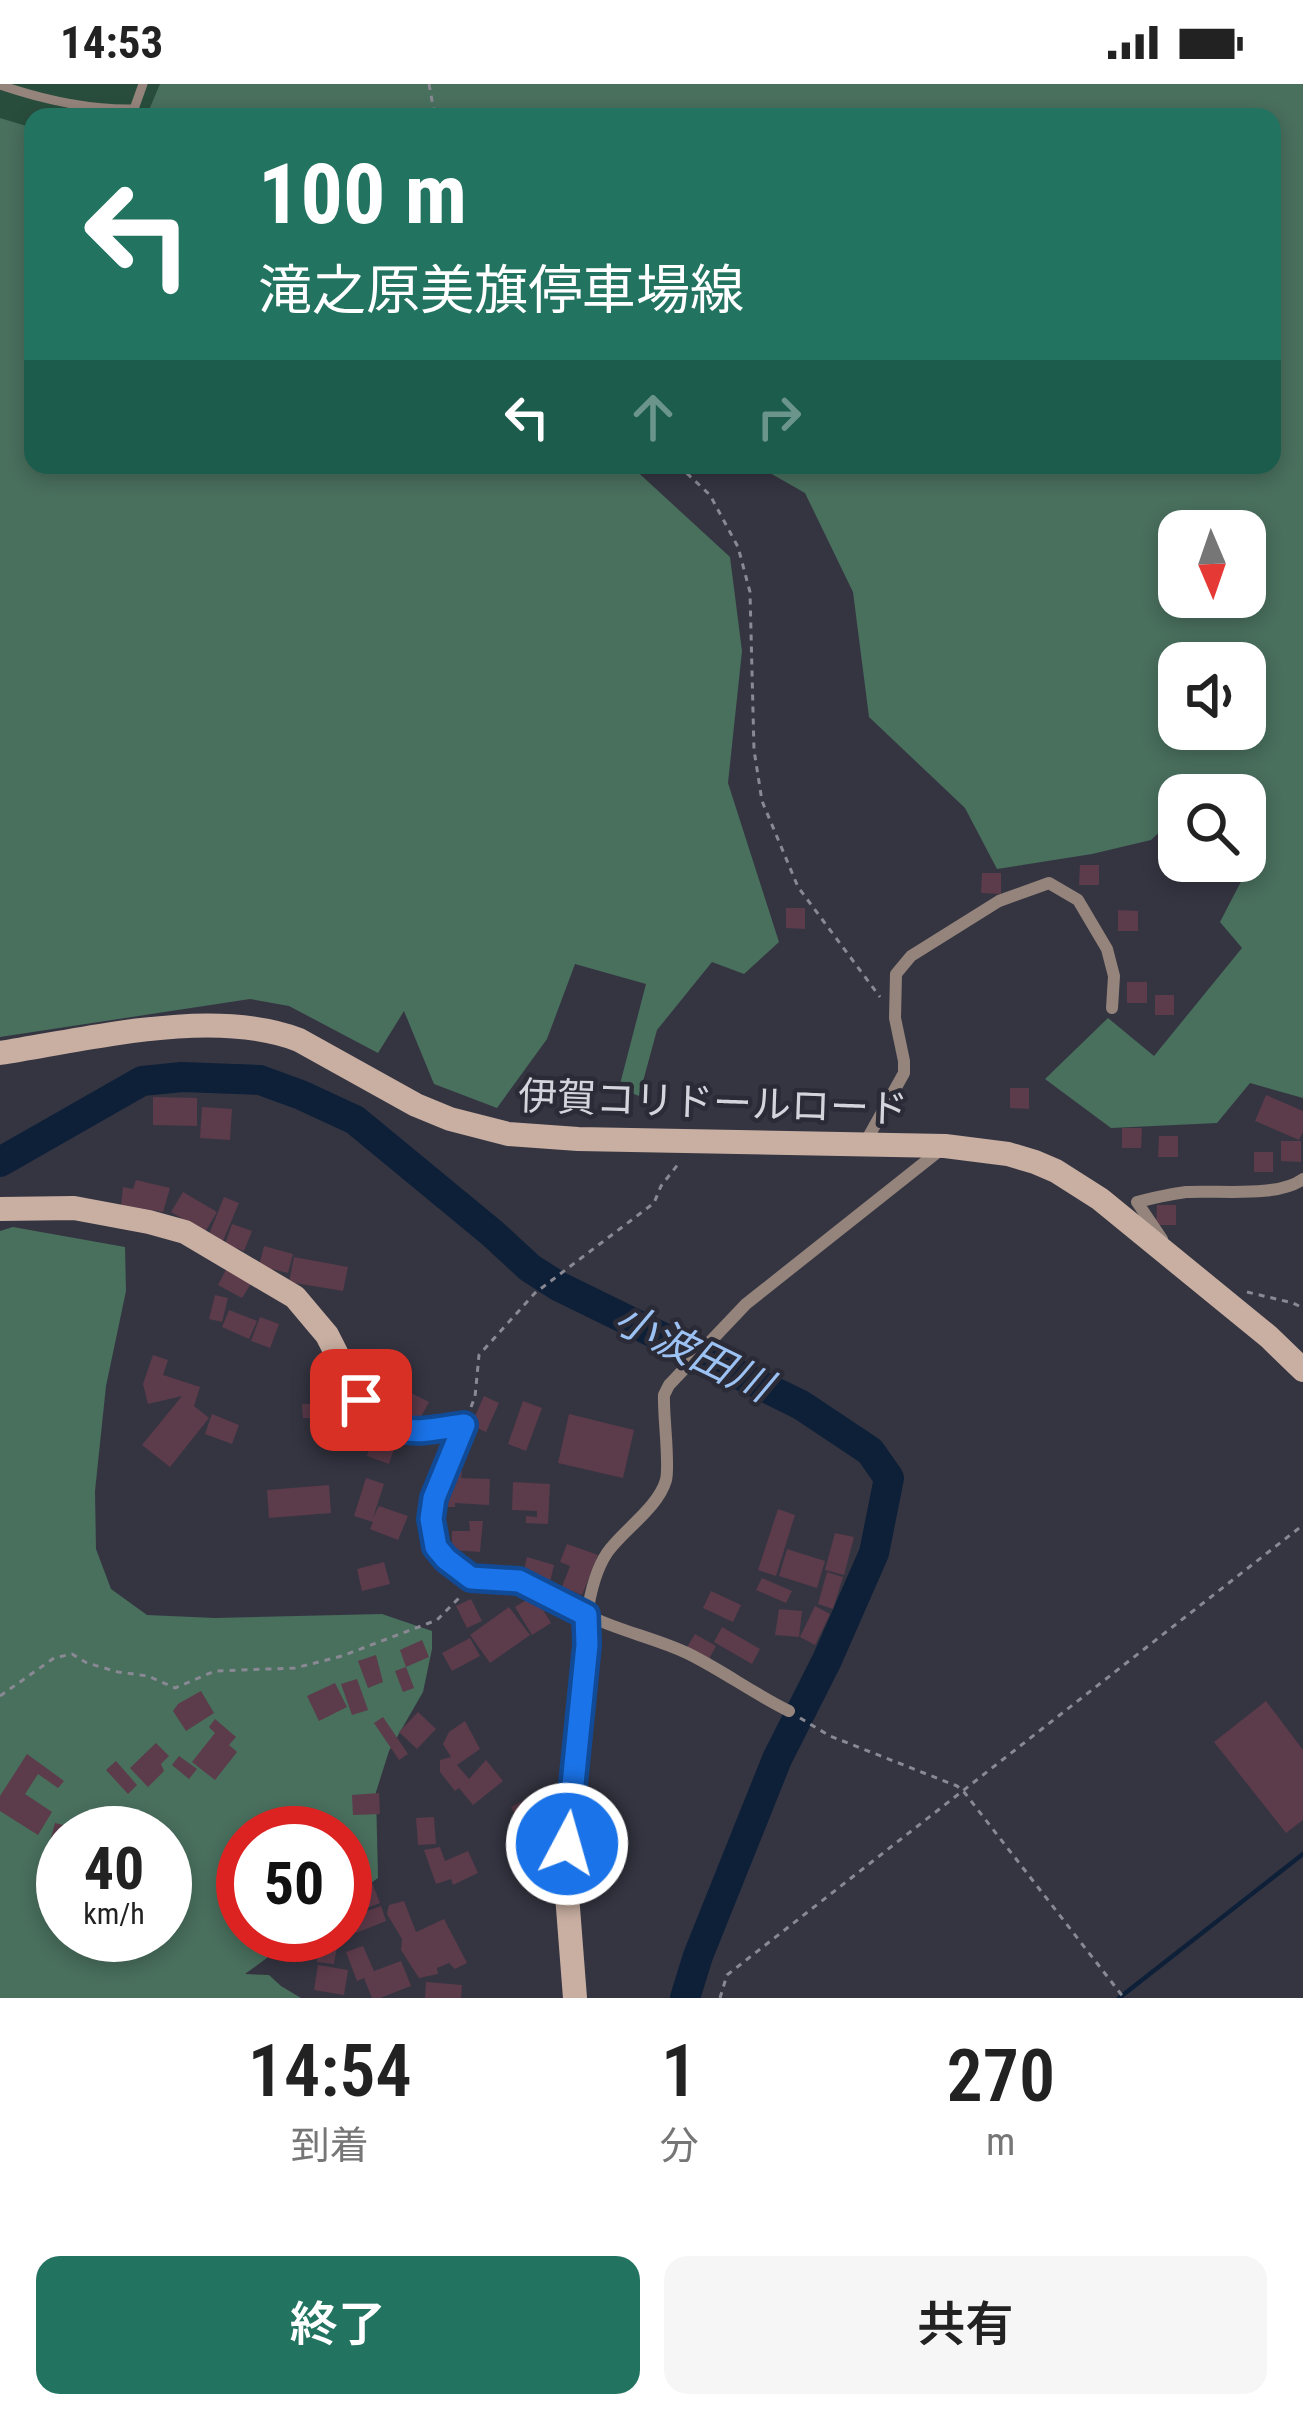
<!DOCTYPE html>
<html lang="ja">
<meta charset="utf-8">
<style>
body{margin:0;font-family:"Roboto Condensed","Noto Sans JP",sans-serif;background:#f6f6f6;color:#222;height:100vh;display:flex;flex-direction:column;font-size:45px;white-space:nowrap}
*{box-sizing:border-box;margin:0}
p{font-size:39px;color:#767676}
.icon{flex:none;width:66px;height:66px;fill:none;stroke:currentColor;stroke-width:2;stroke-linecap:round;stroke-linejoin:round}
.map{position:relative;height:1914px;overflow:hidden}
.drawer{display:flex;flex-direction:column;background:#fff;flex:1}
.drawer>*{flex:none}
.guide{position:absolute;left:24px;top:24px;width:1257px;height:366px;border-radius:24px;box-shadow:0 6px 18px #0003;background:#237361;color:#fff;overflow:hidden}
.needle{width:78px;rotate:178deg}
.tools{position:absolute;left:1158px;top:426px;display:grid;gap:24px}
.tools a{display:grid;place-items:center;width:108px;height:108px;border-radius:24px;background:#fff;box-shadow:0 6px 18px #0003;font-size:60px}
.speed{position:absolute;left:36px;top:1722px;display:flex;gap:24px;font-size:60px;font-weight:700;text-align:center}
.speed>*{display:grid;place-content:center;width:156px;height:156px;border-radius:50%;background:#fff;box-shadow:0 6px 18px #0003;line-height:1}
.speed small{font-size:30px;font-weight:400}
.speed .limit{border:18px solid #d22;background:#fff;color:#111}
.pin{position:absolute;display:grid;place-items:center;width:102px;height:102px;color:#fff;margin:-51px;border-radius:24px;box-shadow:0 6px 18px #0006}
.me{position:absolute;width:132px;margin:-66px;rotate:6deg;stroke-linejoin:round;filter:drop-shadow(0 0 9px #0008)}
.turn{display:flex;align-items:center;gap:42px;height:252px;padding:0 36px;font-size:54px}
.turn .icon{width:156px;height:156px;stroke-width:2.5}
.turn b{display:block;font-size:84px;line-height:102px}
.lanes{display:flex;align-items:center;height:114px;padding:0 36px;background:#0003;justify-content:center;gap:60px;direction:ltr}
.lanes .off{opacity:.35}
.eta{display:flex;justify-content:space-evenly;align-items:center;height:204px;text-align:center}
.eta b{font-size:72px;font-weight:600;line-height:84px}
.primary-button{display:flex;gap:24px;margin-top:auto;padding:24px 36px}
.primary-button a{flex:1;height:138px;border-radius:24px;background:#237361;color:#fff;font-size:48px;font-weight:600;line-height:138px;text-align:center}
.primary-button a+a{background:#f6f6f6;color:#222}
.status{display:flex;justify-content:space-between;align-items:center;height:84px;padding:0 60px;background:#fff;direction:ltr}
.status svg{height:33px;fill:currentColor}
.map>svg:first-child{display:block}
</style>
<div class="status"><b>14:53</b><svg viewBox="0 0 49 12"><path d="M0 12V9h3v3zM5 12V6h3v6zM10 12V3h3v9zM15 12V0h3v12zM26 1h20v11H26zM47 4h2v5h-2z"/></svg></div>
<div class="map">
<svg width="1303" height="1914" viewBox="0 0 1303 1914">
<rect width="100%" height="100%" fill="#353542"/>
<polygon fill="#294d3d" points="0,0 312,0 268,33 33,33 33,176 0,176"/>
<g fill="#496f5d" fill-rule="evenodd">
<path d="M160,0H1303V1014L1250,999L1217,1039L1111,1044L1045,995L1108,934L1154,972L1242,864L1220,838L1261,759L1245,736V711H1227L1215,696L1199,711H1179V730L1151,756L1092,770L997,785L965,724L869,633L853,508L805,409L756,381H1272V33H146ZM1179,447H1245V513H1179ZM1179,579H1245V645H1179Z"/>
<polygon points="0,34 33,44 33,381 630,381 730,473 742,567 728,699 779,858 744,890 712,878 657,946 639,1012 619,1004 646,900 575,880 547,955 497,1024 434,1000 404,927 378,969 289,922 250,915 0,953"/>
<path d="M13,1143L125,1163L126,1207L106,1302L95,1407L96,1465L111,1505L147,1531L215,1534L382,1530L432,1547V1565L423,1608L389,1667L376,1708L378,1794L345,1817V1749H243V1851H298L245,1890L269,1891L281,1902L301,1914H0V1147ZM63,1749H165V1851H63Z"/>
</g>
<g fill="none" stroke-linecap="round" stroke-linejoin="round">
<polyline stroke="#0e2038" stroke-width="4.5" points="1119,1914 1303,1770"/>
<polyline stroke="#0e2038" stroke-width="30" points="0,1078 142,997 182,993 260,996 301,1011 355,1036 492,1149 530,1184 558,1202 801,1321 870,1367 889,1394 874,1469 827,1576 777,1675 698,1872 685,1914"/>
</g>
<g fill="#5c3b4a">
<polygon points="1080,781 1099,781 1099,801 1079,801"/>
<polygon points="982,789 1001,789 1001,810 981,809"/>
<polygon points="786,824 805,824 805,845 786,844"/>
<polygon points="1118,826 1138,827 1138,847 1118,847"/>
<rect x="1127" y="898" width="20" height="21"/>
<rect x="1155" y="911" width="19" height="20"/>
<polygon points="1010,1004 1029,1004 1029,1025 1010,1024"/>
<polygon points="1266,1011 1303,1027 1303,1048 1299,1056 1255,1037"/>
<polygon points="153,1013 197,1014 197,1042 153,1041"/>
<polygon points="202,1023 232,1025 230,1056 200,1054"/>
<polygon points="1122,1044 1142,1044 1141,1064 1122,1064"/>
<polygon points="1159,1052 1178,1052 1178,1073 1158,1073"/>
<polygon points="1281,1057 1301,1057 1301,1078 1281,1077"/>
<rect x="1254" y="1068" width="19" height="20"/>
<polygon points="136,1096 170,1104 163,1128 121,1121 123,1103 133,1105"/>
<polygon points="183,1108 217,1128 205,1148 171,1128"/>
<polygon points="224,1113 239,1119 222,1159 208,1153"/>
<polygon points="1157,1121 1176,1121 1176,1141 1156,1141"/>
<polygon points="232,1140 252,1147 244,1167 225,1160"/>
<polygon points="264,1162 293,1170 288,1189 259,1182"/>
<polygon points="294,1173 348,1183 343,1207 289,1198"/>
<polygon points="227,1184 252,1198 242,1214 218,1201"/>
<polygon points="215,1211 228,1214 222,1238 209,1235"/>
<polygon points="229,1226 257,1237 249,1255 222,1243"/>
<polygon points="260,1233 279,1240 270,1264 251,1257"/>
<polygon points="153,1271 168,1276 163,1291 200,1303 194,1322 209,1334 170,1383 142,1361 182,1312 148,1320 143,1300"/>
<polygon points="395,1301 429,1318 417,1340 384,1323"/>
<polygon points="321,1308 332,1310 332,1334 303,1334 302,1320 313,1320"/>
<polygon points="484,1312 499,1319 486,1348 471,1341"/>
<polygon points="523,1317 542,1324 526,1367 508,1360"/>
<polygon points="212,1330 239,1341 232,1360 205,1350"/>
<polygon points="569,1330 634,1346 623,1394 558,1379"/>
<polygon points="375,1348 397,1356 389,1380 367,1372"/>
<polygon points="450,1387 462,1387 461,1394 490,1395 489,1421 455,1419 455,1423 444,1423"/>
<polygon points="366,1394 384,1400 373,1434 379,1422 408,1432 398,1456 370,1445 373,1438 354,1432"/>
<polygon points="513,1398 550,1400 548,1440 526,1439 526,1432 537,1433 537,1427 512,1426"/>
<polygon points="329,1401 331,1429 269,1434 267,1406"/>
<polygon points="778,1425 795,1431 776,1492 758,1486"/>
<polygon points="469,1437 483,1437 480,1468 452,1466 452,1447 470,1447"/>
<polygon points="835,1449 854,1453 844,1491 825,1486"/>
<polygon points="567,1460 598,1471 582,1511 562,1503 570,1482 560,1478"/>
<polygon points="787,1465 825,1477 817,1504 779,1492"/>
<polygon points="527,1473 554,1481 550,1498 523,1490"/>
<polygon points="384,1478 390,1500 362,1507 357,1485"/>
<polygon points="827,1488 843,1493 833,1525 818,1520"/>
<polygon points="762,1494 792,1507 786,1519 756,1506"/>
<polygon points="711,1507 741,1521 733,1538 703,1524"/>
<polygon points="534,1511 551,1539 532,1551 515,1523"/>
<polygon points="471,1515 482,1537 467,1544 456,1522"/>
<polygon points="815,1522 830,1530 815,1561 800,1553"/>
<polygon points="509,1523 530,1551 490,1579 470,1551"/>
<polygon points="779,1525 802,1527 799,1553 775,1551"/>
<polygon points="722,1543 760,1565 752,1580 714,1558"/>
<polygon points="695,1550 716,1562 708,1577 686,1565"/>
<polygon points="470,1554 480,1572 452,1587 442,1569"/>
<polygon points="422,1556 429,1573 406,1583 414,1604 403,1608 395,1587 406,1583 400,1566"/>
<polygon points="376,1571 383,1598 368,1604 358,1577"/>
<polygon points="357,1595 368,1626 352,1631 341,1600"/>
<polygon points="335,1599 347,1623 319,1637 307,1612"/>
<polygon points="201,1607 214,1629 186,1647 173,1627 178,1620"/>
<polygon points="1266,1617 1303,1666 1303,1736 1286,1749 1214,1658"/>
<polygon points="418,1628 436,1645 417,1665 399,1648"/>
<polygon points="383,1633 408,1670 399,1676 374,1639"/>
<polygon points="215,1635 236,1653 229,1661 237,1668 215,1696 192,1678 215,1649 209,1643"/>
<polygon points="465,1637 480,1665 457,1681 469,1695 486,1676 503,1697 473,1721 459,1704 455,1707 440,1688 440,1676 451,1673 443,1660 449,1648"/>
<polygon points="156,1659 169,1672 161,1680 164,1687 148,1703 130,1684"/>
<polygon points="27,1670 64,1697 58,1704 38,1690 25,1710 52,1728 38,1751 0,1727 0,1712"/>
<polygon points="179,1672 197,1685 189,1695 172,1681"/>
<polygon points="116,1677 137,1701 128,1710 106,1686"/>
<polygon points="545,1705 553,1721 519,1739 511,1723"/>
<polygon points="379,1709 380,1730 353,1731 352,1711"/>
<polygon points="434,1733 436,1760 418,1761 416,1734"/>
<polygon points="55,1739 87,1747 87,1749 63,1749 63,1765 49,1761"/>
<polygon points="440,1763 445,1777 468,1767 478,1789 453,1801 451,1795 436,1800 424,1766"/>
<polygon points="371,1796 380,1819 345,1832 345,1806"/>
<polygon points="404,1817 416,1848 444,1835 467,1879 455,1885 449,1879 437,1884 438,1890 419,1894 401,1866 402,1855 387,1830 389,1821"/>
<polygon points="381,1822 386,1837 356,1849 350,1833"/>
<polygon points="319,1851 339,1851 334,1880 317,1878"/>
<polygon points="363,1862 374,1887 401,1877 411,1902 380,1914 372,1914 364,1894 357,1897 346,1868"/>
<polygon points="318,1881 348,1886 344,1911 314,1906"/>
<polygon points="426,1898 462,1901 461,1914 425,1914"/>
</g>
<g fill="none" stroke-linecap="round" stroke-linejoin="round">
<g stroke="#898994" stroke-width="3" stroke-dasharray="6 6" stroke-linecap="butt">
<polyline points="429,0 435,33"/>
<polyline points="678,381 710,411 738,463 750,508 754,666 762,717 798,803 880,913"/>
<polyline points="1247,1208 1293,1219 1303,1224"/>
<polyline points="471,1323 475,1313 479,1271 535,1209 654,1119 661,1102 679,1079"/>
<polyline points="0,1612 54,1574 72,1570 87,1579 118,1588 148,1592 175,1604 215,1587 295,1584 342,1572 437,1536 461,1512"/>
<polyline points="800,1634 830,1652 957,1702 964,1708 1124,1914"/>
<polyline points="720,1914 727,1891 1303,1441"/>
</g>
<path stroke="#94847b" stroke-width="9" d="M0,1C44,16 87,26 134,25L143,0"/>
<g stroke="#94847b" stroke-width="12">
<polyline points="865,1059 904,989 904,977 895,934 896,890 911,872 999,817 1049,799 1078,816 1107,865 1114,892 1112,924"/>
<path d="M1162,1155L1137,1118C1153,1114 1170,1110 1186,1108C1219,1106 1277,1114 1303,1095"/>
<path d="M789,1627C754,1610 722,1586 687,1569C655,1554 619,1547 587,1531C590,1510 595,1487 607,1469C623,1446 658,1424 666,1396C670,1380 663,1331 664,1311L669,1301L746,1220L944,1063"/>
</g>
<g stroke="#c9afa2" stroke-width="24">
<path d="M0,969C89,955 214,923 299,956L416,1021L450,1035L508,1050L578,1055L945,1062L1008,1070L1035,1078L1056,1087L1100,1115L1269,1253L1303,1286"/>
<polyline points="0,1125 74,1124 149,1138 185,1148 295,1213 327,1251 360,1316 382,1337 405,1347 463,1341 434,1414 431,1435 436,1463 446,1475 471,1494 519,1497 587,1531 587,1561 566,1798 575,1914"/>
</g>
</g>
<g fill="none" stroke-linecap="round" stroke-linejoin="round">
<defs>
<path id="route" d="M361,1316C398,1356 414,1348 464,1341L434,1414L431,1435L436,1463L446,1475L471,1494L519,1497L586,1531L587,1561L567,1760"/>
</defs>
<use href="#route" stroke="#114b97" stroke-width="30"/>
<use href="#route" stroke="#1a73e8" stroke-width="21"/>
</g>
<g text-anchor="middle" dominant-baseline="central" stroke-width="9" stroke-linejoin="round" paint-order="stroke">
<g font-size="39" fill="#d4d4dc" stroke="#2b2b37">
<text transform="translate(713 1019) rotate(2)">伊賀コリドールロード</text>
</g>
<g font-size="42" font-style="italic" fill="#9cc1f3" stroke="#2b2b37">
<text transform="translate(693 1268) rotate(26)">小波田川</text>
</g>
</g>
</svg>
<div class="tools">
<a><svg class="needle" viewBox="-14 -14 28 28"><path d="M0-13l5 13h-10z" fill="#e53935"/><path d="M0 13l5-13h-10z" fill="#767676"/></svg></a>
<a><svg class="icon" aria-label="sound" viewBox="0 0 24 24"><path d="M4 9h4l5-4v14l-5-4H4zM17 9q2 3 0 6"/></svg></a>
<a><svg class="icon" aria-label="search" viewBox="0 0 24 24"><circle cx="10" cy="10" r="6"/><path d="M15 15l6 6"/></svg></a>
</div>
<div class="speed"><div>40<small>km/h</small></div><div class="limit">50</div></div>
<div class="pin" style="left:361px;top:1316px;background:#d93025"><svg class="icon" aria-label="arrive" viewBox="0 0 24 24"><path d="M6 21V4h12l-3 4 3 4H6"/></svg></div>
<svg class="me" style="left:567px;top:1760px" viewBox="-20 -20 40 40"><circle r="17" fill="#1a73e8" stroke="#fff" stroke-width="3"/><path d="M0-11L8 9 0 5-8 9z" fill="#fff"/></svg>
<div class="guide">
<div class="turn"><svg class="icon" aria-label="left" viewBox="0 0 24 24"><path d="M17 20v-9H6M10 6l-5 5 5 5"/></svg><div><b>100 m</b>滝之原美旗停車場線</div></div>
<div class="lanes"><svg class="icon" aria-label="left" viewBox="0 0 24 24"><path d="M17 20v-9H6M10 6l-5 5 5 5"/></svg><svg class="icon off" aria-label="ahead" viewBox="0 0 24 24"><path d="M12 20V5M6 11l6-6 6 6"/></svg><svg class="icon off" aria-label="right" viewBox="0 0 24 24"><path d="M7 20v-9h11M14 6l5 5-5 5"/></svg></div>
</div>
</div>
<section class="drawer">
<div class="eta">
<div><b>14:54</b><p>到着</p></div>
<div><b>1</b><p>分</p></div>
<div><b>270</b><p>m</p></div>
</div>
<div class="primary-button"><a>終了</a><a>共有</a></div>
</section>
